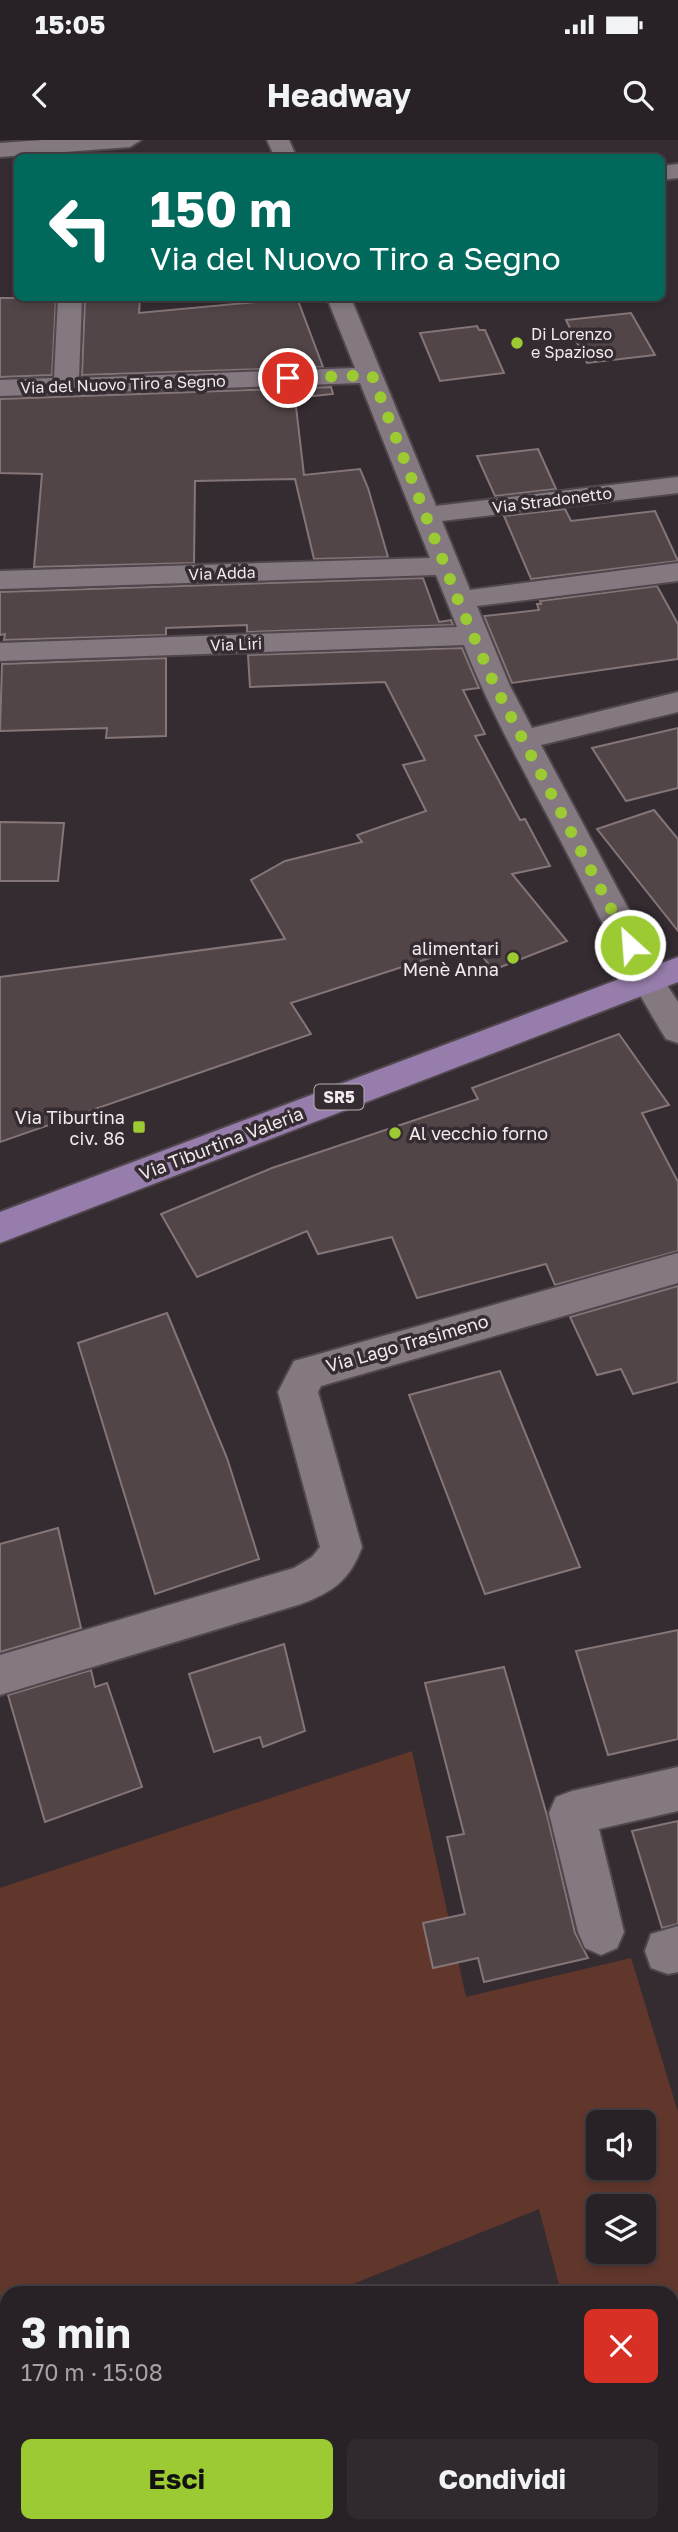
<!DOCTYPE html>
<html lang="it">
<meta charset="utf-8">
<style>
body{margin:0;font-family:"Golos Text",sans-serif;background:#30292e;color:#f1f3f6;height:100vh;display:flex;flex-direction:column;font-size:26px;white-space:nowrap}
*{box-sizing:border-box;margin:0}
p{font-size:23px;color:#a5a3a7}
.icon{flex:none;width:38px;height:38px;fill:none;stroke:currentColor;stroke-width:2;stroke-linecap:round;stroke-linejoin:round}
.map{position:relative;flex:1;overflow:hidden}
.sheet{position:absolute;left:0px;top:2146px;width:679px;height:247px;display:flex;flex-direction:column;background:#282126;border-radius:21px 21px 0 0;box-shadow:0 4px 10px #0003,0 0 0 2px #443e43}
.sheet>*{flex:none}
.hud{position:absolute;left:14px;top:14px;width:651px;height:147px;border-radius:10px;box-shadow:0 4px 10px #0003,0 0 0 2px #443e43;background:#00695c;color:#fff;overflow:hidden}
.fabs{position:absolute;left:586px;top:1970px;display:grid;gap:14px}
.fabs a{display:grid;place-items:center;width:70px;height:70px;border-radius:10px;background:#282126;box-shadow:0 4px 10px #0003,0 0 0 2px #443e43;font-size:35px}
.pin{position:absolute;display:grid;place-items:center;width:60px;height:60px;color:#fff;margin:-30px;border:4px solid #fff;border-radius:50%;box-shadow:0 2px 7px #0007}
.me{position:absolute;width:77px;margin:-38px;rotate:334deg;stroke-linejoin:round;filter:drop-shadow(0 0 5px #0008)}
.turn{display:flex;align-items:center;gap:24px;height:147px;padding:0 21px;font-size:32px}
.turn .icon{width:91px;height:91px;stroke-width:2.5}
.turn b{display:block;font-size:49px;line-height:60px}
.round{display:grid;place-items:center;flex:none;width:74px;height:74px;border-radius:10px;background:#30292e}
.head{display:flex;align-items:center;justify-content:space-between;height:119px;padding:0 21px}
h1{font-size:42px;font-weight:700;line-height:52px}
.action{display:flex;gap:14px;margin-top:auto;padding:14px 21px}
.action a{flex:1;height:80px;border-radius:10px;background:#9cca32;color:#111;font-size:28px;font-weight:700;line-height:80px;text-align:center}
.action a+a{background:#30292e;color:#f1f3f6}
.status{display:flex;justify-content:space-between;align-items:center;height:49px;padding:0 35px;background:#282126;direction:ltr}
.status svg{height:19px;fill:currentColor}
header{display:flex;justify-content:space-between;align-items:center;height:91px;padding:0 21px;background:#282126;font-size:32px;font-weight:700}
.map>svg:first-child{display:block}
</style>
<div class="status"><b>15:05</b><svg viewBox="0 0 49 12"><path d="M0 12V9h3v3zM5 12V6h3v6zM10 12V3h3v9zM15 12V0h3v12zM26 1h20v11H26zM47 4h2v5h-2z"/></svg></div>
<header><svg class="icon" aria-label="back" viewBox="0 0 24 24"><path d="M15 5l-7 7 7 7"/></svg>Headway<svg class="icon" aria-label="search" viewBox="0 0 24 24"><circle cx="10" cy="10" r="6"/><path d="M15 15l6 6"/></svg></header>
<div class="map">
<svg width="678" height="2392" viewBox="0 0 678 2392">
<rect width="100%" height="100%" fill="#352c32"/>
<path fill="#61372c" fill-rule="evenodd" d="M412,1611L466,1857L631,1818L678,1972V2186L672,2187V2152H561L539,2069L333,2152H7V2284L0,2287V1748ZM598,1983H644V2028H598ZM598,2067H644V2112H598Z"/>
<g fill="#524547" stroke="#847678" stroke-width="2">
<polygon points="0,158 56,158 52,235 0,237"/>
<polygon points="85,158 140,158 139,173 297,158 323,227 82,235"/>
<polygon points="631,173 655,215 587,223 566,180"/>
<polygon points="477,186 479,190 485,190 504,233 440,241 420,193"/>
<polygon points="331,247 333,254 295,258 304,335 360,329 368,348 388,417 314,419 295,339 195,341 194,423 34,427 42,334 0,333 0,259"/>
<polygon points="538,309 556,349 495,356 477,316"/>
<polygon points="565,369 571,381 655,371 678,421 531,439 504,376"/>
<polygon points="423,438 439,482 451,480 453,485 247,492 247,485 166,488 166,495 4,500 5,494 0,495 0,452"/>
<polygon points="657,446 678,484 678,519 512,543 484,476 539,470 537,464 541,464 540,461"/>
<polygon points="462,508 479,548 463,550 485,594 475,596 520,680 525,679 550,726 512,734 567,801 493,830 473,804 291,863 311,894 0,1002 0,837 285,799 251,740 285,721 362,702 357,695 426,671 403,625 425,620 385,542 250,547 248,515"/>
<polygon points="166,518 166,596 106,598 107,588 0,591 2,524"/>
<polygon points="678,588 678,648 626,661 592,608"/>
<polygon points="654,670 678,699 678,791 597,689"/>
<polygon points="0,682 64,683 58,741 0,741"/>
<polygon points="619,894 669,965 642,973 678,1042 678,1111 555,1145 546,1124 417,1158 392,1097 318,1114 307,1091 197,1137 161,1074 272,1028 478,959 472,948"/>
<polygon points="678,1146 678,1242 633,1254 621,1229 597,1235 570,1177"/>
<polygon points="167,1173 227,1318 259,1419 155,1454 78,1203"/>
<polygon points="500,1231 580,1427 485,1454 409,1255"/>
<polygon points="58,1388 81,1488 0,1512 0,1404"/>
<polygon points="678,1490 678,1599 608,1615 576,1511"/>
<polygon points="284,1504 305,1591 263,1607 260,1597 214,1612 189,1534"/>
<polygon points="504,1527 548,1679 575,1793 588,1818 484,1842 478,1818 433,1828 423,1783 465,1774 447,1697 464,1694 425,1543"/>
<polygon points="91,1530 95,1547 107,1543 142,1647 45,1682 8,1555"/>
<polygon points="678,1681 678,1784 662,1788 632,1691"/>
</g>
<g fill="none" stroke-linecap="round" stroke-linejoin="round">
<defs>
<g id="minor">
<polygon points="43,0 141,0 130,7 0,17 0,3"/>
<polygon points="267,0 289,0 297,18 275,18"/>
<polygon points="678,24 678,38 662,40 662,26"/>
<path d="M58,158H82L79,238L355,228L327,158H351L436,366L678,337V353L442,381L470,450L678,423V441L477,466L510,546L532,588L678,552V572L541,605L638,787L661,836L678,862V903L666,899C629,840 600,777 568,715C532,645 493,579 464,505L0,521V503L457,487L436,435L0,449V431L430,418L360,243L0,256V240L54,238Z"/>
<path d="M678,1113V1143L321,1246L318,1252L362,1407C350,1440 333,1452 301,1464L0,1555V1515L294,1428L312,1417L320,1407L278,1252L294,1221Z"/>
<polygon points="678,1627 678,1671 599,1689 624,1792 617,1808 601,1815 585,1808 578,1792 549,1673 556,1657 572,1651"/>
<polygon points="678,1786 678,1832 668,1834 651,1828 645,1811 651,1794"/>
</g>
<polygon id="major" points="678,817 678,842 0,1103 0,1072"/>
</defs>
<use href="#minor" stroke="#50474d" stroke-width="4"/>
<use href="#major" stroke="#50474d" stroke-width="4"/>
<use href="#minor" fill="#847981" fill-rule="evenodd"/>
<use href="#major" fill="#977dab" fill-rule="evenodd"/>
</g>
<g fill="none" stroke-linecap="round" stroke-linejoin="round">
<polyline stroke="#9cca32" stroke-width="12" stroke-dasharray="0 21.6" points="288,238 372,235 458,460 495,546 630,805"/>
</g>
<g fill="#9cca32" stroke="#352c32" stroke-width="2.5">
<circle cx="517" cy="203" r="7"/>
<circle cx="513" cy="818" r="7"/>
<rect x="132" y="980" width="14" height="14" rx="3.5"/>
<circle cx="395" cy="993" r="7"/>
</g>
<g text-anchor="middle" dominant-baseline="central" stroke-width="7" stroke-linejoin="round" paint-order="stroke">
<g font-size="16" fill="#f0e9ee" stroke="#352c32" text-anchor="start">
<text x="531" y="194">Di Lorenzo<tspan x="531" dy="18">e Spazioso</tspan></text>
</g>
<g font-size="16" fill="#f0e9ee" stroke="#352c32">
<text transform="translate(123 244) rotate(-2)">Via del Nuovo Tiro a Segno</text>
<text transform="translate(552 360) rotate(-7)">Via Stradonetto</text>
<text transform="translate(222 433) rotate(-2)">Via Adda</text>
<text transform="translate(236 504) rotate(-2)">Via Liri</text>
</g>
<rect fill="#352c32" stroke="#b8b0b6" stroke-width="2" x="314.5" y="944.5" width="49" height="25" rx="5"/>
<g font-size="16" font-weight="bold" fill="#f0e9ee">
<text x="339" y="957">SR5</text>
</g>
<g font-size="18" fill="#f0e9ee" stroke="#352c32" text-anchor="end">
<text x="499" y="808">alimentari<tspan x="499" dy="21">Menè Anna</tspan></text>
<text x="125" y="977">Via Tiburtina<tspan x="125" dy="21">civ. 86</tspan></text>
<text x="409" y="993" text-anchor="start">Al vecchio forno</text>
</g>
<g font-size="18" fill="#f0e9ee" stroke="#352c32">
<text transform="translate(221 1003) rotate(-21)">Via Tiburtina Valeria</text>
<text transform="translate(407 1203) rotate(-16)">Via Lago Trasimeno</text>
</g>
</g>
</svg>
<div class="fabs">
<a><svg class="icon" aria-label="sound" viewBox="0 0 24 24"><path d="M4 9h4l5-4v14l-5-4H4zM17 9q2 3 0 6"/></svg></a>
<a><svg class="icon" aria-label="layers" viewBox="0 0 24 24"><path d="M12 4l9 5-9 5-9-5zM3 14l9 5 9-5"/></svg></a>
</div>
<div class="pin" style="left:288px;top:238px;background:#d93025"><svg class="icon" aria-label="arrive" viewBox="0 0 24 24"><path d="M6 21V4h12l-3 4 3 4H6"/></svg></div>
<svg class="me" style="left:630px;top:805px" viewBox="-20 -20 40 40"><circle r="17" fill="#9cca32" stroke="#fff" stroke-width="3"/><path d="M0-11L8 9 0 5-8 9z" fill="#fff"/></svg>
<div class="hud">
<div class="turn"><svg class="icon" aria-label="left" viewBox="0 0 24 24"><path d="M17 20v-9H6M10 6l-5 5 5 5"/></svg><div><b>150 m</b>Via del Nuovo Tiro a Segno</div></div>
</div>
<section class="sheet">
<div class="head"><div><h1>3 min</h1><p>170 m · 15:08</p></div><a class="round" style="background:#d93025;color:#fff"><svg class="icon" aria-label="close" viewBox="0 0 24 24"><path d="M6 6l12 12M18 6L6 18"/></svg></a></div>
<div class="action"><a>Esci</a><a>Condividi</a></div>
</section>
</div>
